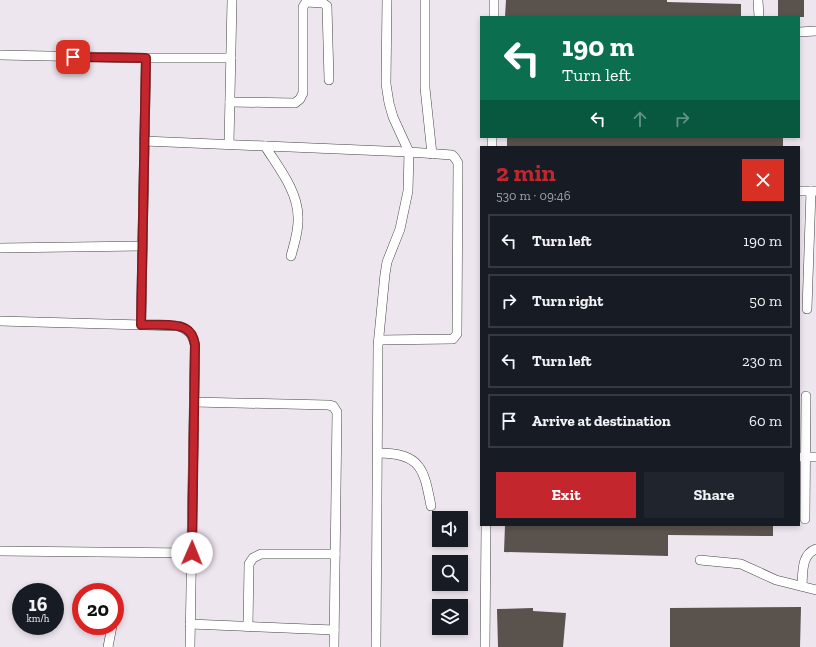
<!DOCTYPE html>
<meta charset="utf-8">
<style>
body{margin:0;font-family:"Zilla Slab",serif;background:#20242c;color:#f1f3f6;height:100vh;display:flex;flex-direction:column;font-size:15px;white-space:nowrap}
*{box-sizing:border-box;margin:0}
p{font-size:13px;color:#9ea1a6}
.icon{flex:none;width:22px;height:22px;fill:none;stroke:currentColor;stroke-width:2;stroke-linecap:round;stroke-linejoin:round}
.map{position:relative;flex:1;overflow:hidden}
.details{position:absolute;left:480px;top:146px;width:320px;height:380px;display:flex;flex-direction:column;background:#171b24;border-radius:0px;box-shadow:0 2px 6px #0003}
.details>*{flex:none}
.guide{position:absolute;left:480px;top:16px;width:320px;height:122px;border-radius:0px;box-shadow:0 2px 6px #0003;background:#0b6e4f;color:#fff;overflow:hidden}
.tools{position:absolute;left:432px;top:511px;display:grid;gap:8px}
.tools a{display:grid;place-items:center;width:36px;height:36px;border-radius:0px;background:#171b24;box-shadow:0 2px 6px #0003;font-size:20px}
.speed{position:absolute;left:12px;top:583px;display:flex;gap:8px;font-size:20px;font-weight:700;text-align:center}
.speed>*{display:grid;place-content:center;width:52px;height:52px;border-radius:50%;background:#171b24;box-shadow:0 2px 6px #0003;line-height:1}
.speed small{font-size:10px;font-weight:400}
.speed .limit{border:6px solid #d22;background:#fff;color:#111}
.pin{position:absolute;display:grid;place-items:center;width:34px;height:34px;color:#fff;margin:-17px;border-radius:8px;box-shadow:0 2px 6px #0006}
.me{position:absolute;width:44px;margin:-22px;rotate:1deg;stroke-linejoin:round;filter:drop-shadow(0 0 3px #0008)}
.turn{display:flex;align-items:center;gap:14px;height:84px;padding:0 16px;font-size:18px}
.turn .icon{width:52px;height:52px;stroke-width:2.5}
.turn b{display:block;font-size:28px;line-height:34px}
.lanes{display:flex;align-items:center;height:38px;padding:0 16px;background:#0003;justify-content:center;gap:20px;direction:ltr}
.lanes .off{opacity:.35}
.round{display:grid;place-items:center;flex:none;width:42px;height:42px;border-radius:0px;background:#20242c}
.head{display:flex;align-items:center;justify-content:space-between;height:68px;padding:0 16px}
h1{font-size:24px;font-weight:800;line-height:30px;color:#c4262e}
.action{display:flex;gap:8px;margin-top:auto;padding:8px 16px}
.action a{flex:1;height:46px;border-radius:0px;background:#c4262e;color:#fff;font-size:16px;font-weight:800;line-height:46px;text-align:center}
.action a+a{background:#20242c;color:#f1f3f6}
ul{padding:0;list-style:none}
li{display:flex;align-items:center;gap:12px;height:54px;margin:0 8px 6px;padding:0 8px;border:2px solid #363941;border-radius:0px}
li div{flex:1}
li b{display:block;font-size:15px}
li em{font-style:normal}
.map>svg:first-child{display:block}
</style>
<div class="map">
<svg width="816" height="647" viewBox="0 0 816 647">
<rect width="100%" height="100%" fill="#fffdf5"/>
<path fill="#eee6ef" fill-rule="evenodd" d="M0,0H816V647H0ZM481,17H799V137H481ZM481,147H799V525H481ZM439,518H461V540H439ZM439,562H461V584H439ZM21,592H55V626H21ZM81,592H115V626H81ZM439,606H461V628H439Z"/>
<g fill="#5a524d">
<polygon points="506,0 667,0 667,2 741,4 741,17 524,16 524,17 505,17"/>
<rect x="778" y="0" width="26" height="17"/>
<rect x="507" y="137" width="276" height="10"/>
<polygon points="505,525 773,525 773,536 668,535 668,556 504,552"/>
<polygon points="801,607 800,647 670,647 670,608"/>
<polygon points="533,608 533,611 566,613 563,647 498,647 497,609"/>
</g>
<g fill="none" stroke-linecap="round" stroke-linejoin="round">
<defs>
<g id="minor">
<polyline points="425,0 425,88 432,154"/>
<polyline points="758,0 759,17"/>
<polyline points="494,17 494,0"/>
<polyline points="799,32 816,31"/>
<polyline points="0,55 146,58 231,58"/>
<polyline points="230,102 295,103 300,99 303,93 303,7 306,2 323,3 327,6 329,80"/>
<polyline points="144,141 409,152 452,155 455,158 458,163 457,334 453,339 379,340"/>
<polyline points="229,144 232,0"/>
<path d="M265,146C278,167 298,191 298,217C299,231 294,244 291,256"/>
<polyline points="492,147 492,137"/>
<polyline points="799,191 816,191"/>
<polyline points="0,248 142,246"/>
<polyline points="807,309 811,191"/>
<path d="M0,321L179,326C189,330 193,335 195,345L190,647"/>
<polyline points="141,325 146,58"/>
<polyline points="194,402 328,405 333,406 337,412 334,647"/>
<path d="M378,453C421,453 424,469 431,506"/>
<polyline points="799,457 816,457"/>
<polyline points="805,519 806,396"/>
<polyline points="0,551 192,553"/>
<polyline points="700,560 741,564 776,580 816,590"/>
<path d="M802,586C803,572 801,555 816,549"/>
<polyline points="115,615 117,608"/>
<polyline points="190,624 334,630"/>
<polyline points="248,627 249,564 253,558 261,554 335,554"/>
<polyline points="108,647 112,626"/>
<polyline points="376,647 378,346 385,274 387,262 400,229 408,191 409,152 393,117 389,103 386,84 387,0"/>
<polyline points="485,647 486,525"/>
</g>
</defs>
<use href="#minor" stroke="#444" stroke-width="10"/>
<use href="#minor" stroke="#fff" stroke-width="9"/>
</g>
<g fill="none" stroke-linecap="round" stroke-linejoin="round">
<defs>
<path id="route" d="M73,57L146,58L141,325C152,325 177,323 186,329C192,332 194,339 195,345L192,553"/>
</defs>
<use href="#route" stroke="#7f191e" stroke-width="10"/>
<use href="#route" stroke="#c4262e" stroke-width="7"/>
</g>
</svg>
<div class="tools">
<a><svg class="icon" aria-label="sound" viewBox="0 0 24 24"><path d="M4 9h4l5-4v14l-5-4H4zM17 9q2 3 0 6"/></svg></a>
<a><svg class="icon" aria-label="search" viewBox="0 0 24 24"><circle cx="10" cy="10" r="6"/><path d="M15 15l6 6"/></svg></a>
<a><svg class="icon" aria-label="layers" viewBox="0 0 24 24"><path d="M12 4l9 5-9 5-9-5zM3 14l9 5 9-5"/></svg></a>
</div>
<div class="speed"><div>16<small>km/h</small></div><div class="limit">20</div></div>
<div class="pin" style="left:73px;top:57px;background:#d93025"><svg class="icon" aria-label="arrive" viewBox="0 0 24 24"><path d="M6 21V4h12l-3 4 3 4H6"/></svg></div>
<svg class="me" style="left:192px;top:553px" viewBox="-20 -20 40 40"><circle r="19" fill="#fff"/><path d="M0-13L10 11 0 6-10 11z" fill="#c4262e"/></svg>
<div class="guide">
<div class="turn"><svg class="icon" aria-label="left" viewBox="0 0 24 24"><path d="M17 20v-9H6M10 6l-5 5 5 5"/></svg><div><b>190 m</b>Turn left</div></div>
<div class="lanes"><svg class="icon" aria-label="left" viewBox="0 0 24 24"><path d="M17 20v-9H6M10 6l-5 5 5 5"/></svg><svg class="icon off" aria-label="ahead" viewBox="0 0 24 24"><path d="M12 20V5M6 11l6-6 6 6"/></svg><svg class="icon off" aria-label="right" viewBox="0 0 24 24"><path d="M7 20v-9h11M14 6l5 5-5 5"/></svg></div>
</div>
<section class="details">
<div class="head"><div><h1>2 min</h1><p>530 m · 09:46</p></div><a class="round" style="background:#d93025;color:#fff"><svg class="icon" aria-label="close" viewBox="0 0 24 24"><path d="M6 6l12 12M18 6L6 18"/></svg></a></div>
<ul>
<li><svg class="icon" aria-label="left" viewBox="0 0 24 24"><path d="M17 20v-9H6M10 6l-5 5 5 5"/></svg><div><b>Turn left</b></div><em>190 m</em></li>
<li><svg class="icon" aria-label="right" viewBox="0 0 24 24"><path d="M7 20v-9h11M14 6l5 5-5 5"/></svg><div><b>Turn right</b></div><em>50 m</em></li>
<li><svg class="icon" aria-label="left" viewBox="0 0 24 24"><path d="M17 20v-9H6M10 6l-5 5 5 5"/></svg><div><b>Turn left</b></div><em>230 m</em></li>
<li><svg class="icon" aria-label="arrive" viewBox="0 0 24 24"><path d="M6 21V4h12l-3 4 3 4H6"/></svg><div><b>Arrive at destination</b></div><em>60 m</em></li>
</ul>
<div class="action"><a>Exit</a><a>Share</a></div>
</section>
</div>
